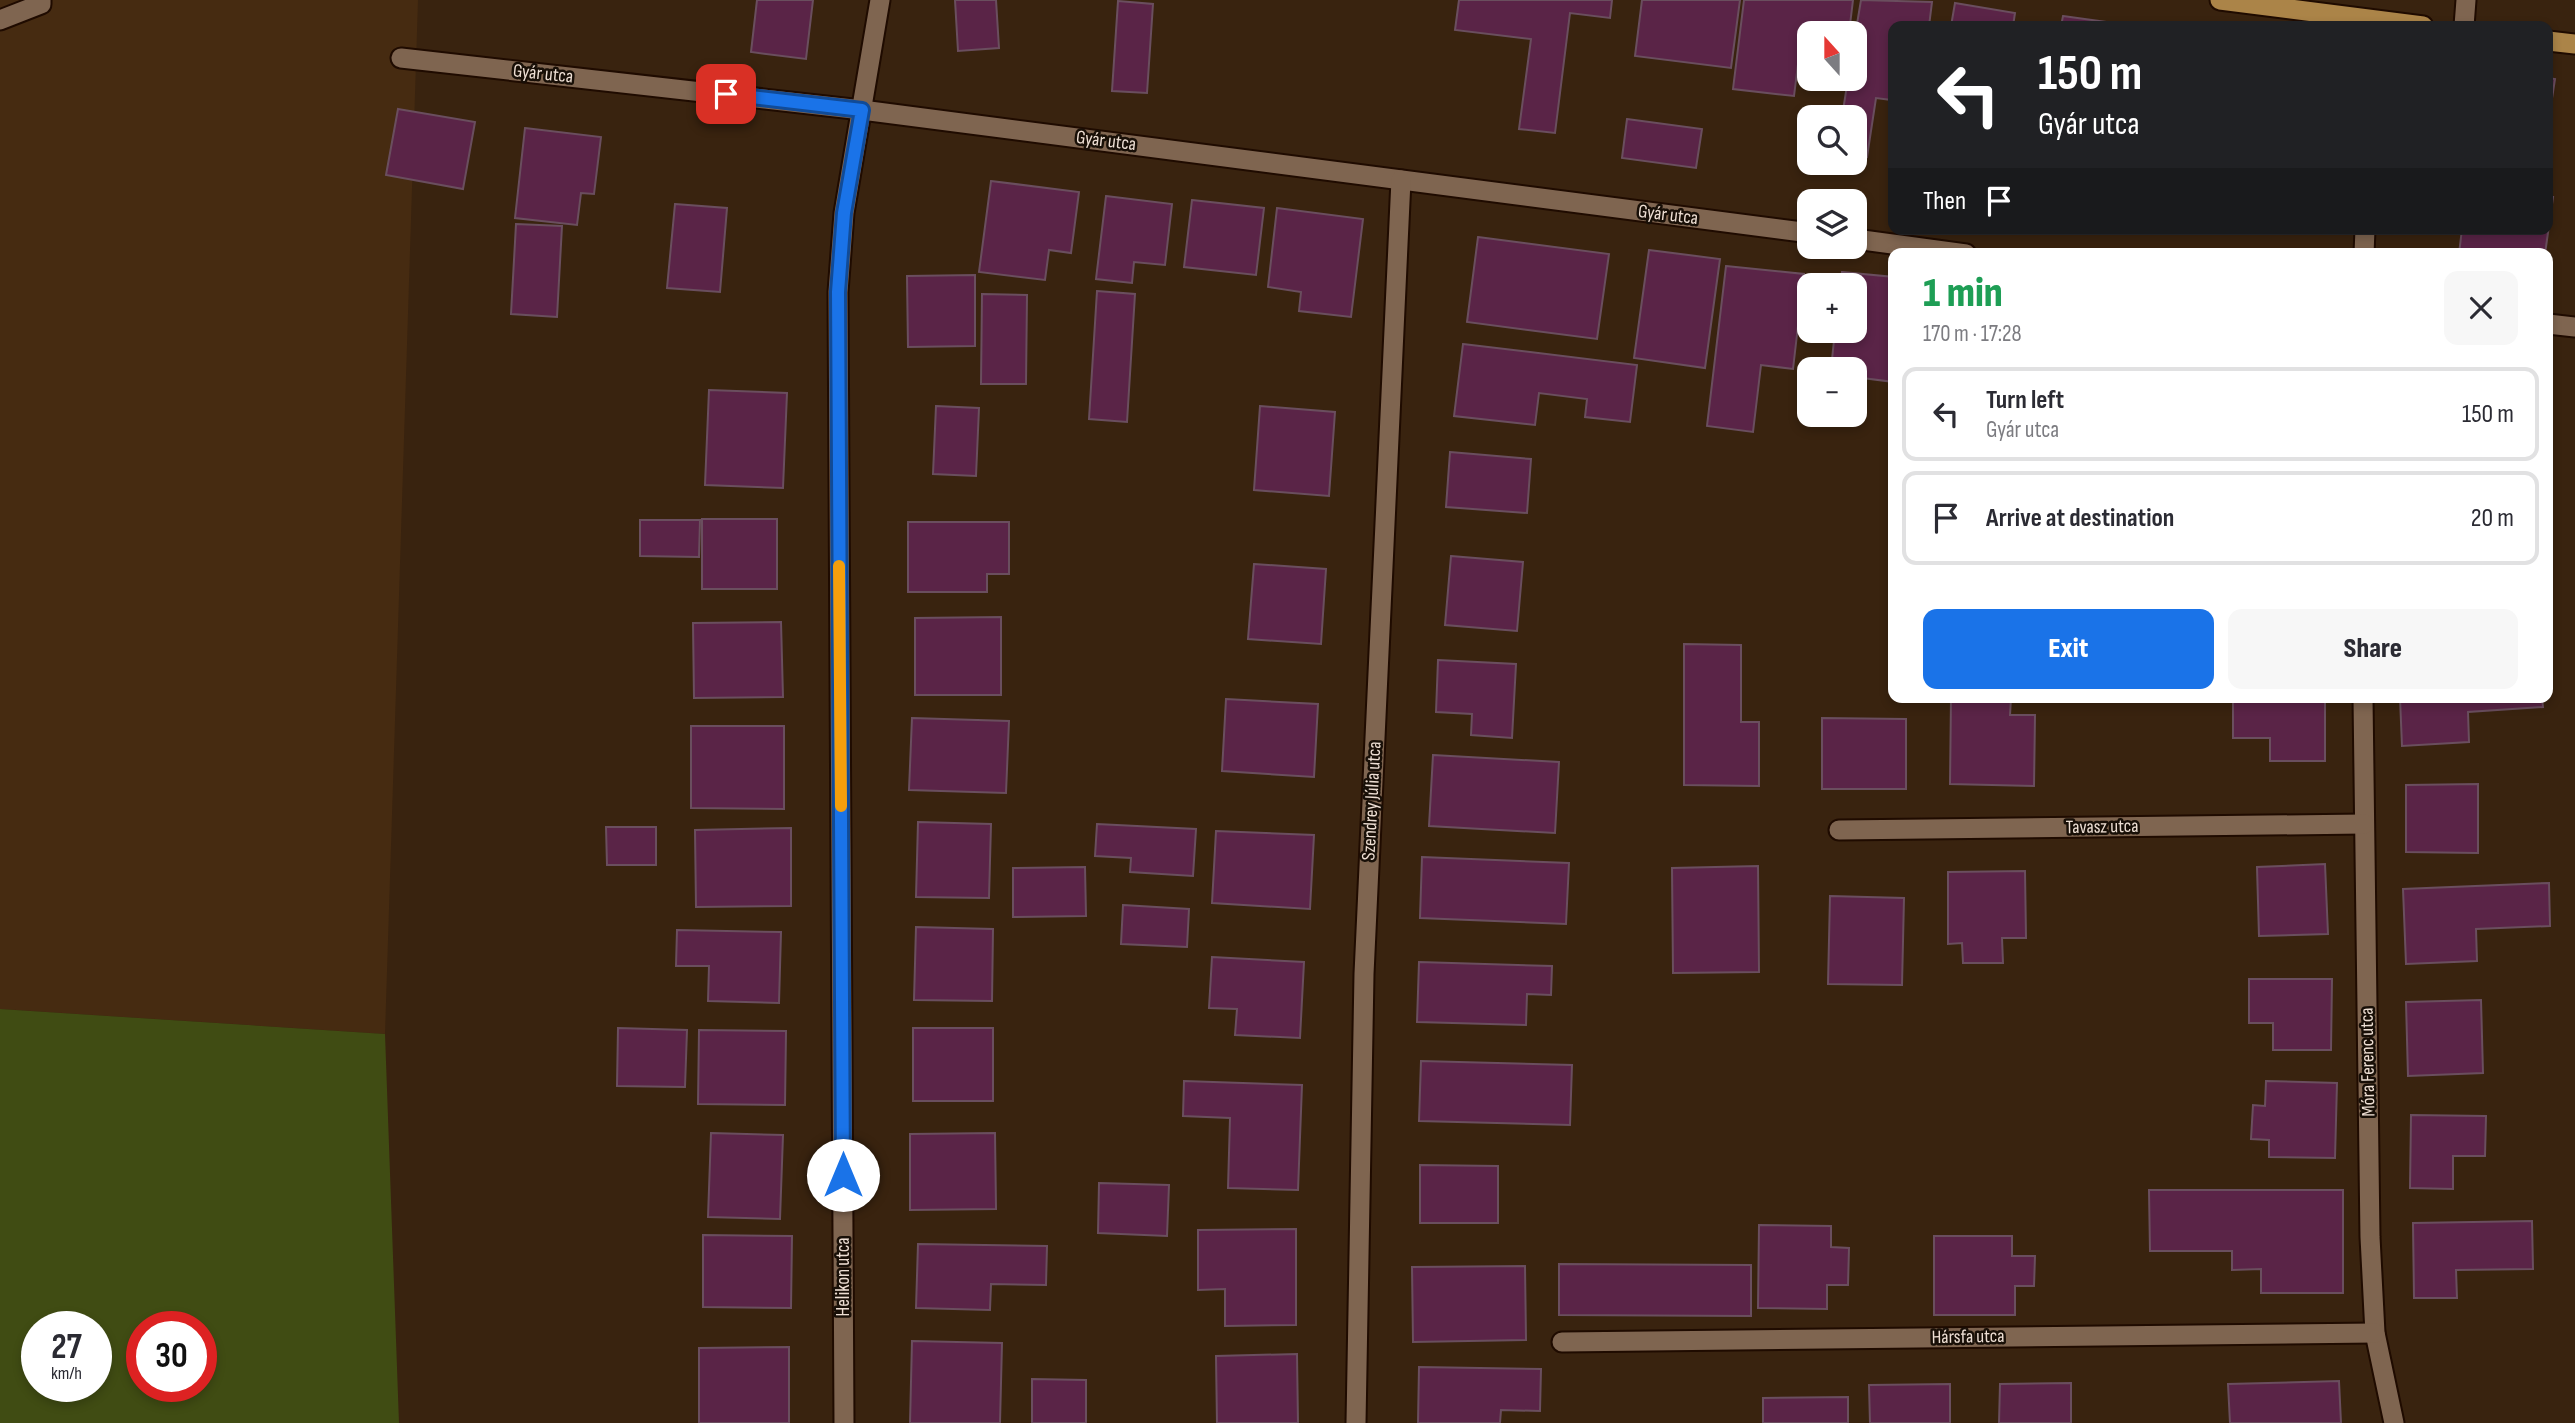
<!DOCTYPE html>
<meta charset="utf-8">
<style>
body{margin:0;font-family:"Sofia Sans Condensed",sans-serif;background:#f7f7f7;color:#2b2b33;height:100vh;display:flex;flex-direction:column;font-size:26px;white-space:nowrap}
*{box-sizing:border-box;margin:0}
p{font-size:23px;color:#7c7c81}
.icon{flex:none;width:38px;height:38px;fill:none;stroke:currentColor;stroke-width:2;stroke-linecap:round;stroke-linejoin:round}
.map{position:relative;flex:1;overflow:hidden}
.panel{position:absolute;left:1888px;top:248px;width:665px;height:455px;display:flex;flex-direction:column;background:#fff;border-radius:14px;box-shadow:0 4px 10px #0003}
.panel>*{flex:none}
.top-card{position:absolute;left:1888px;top:21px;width:665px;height:214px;border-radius:14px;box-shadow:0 4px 10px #0003;background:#202124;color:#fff;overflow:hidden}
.needle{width:46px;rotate:339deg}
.controls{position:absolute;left:1797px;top:21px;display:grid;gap:14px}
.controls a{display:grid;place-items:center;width:70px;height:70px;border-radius:14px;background:#fff;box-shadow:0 4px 10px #0003;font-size:35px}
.speed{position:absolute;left:21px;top:1311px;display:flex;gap:14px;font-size:35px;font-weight:700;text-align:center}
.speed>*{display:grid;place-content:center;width:91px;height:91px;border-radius:50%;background:#fff;box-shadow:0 4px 10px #0003;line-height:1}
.speed small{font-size:18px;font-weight:400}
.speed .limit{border:10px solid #d22;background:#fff;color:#111}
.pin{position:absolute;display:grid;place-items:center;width:60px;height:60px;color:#fff;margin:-30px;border-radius:14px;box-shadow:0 4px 10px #0006}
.me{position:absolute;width:77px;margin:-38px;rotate:0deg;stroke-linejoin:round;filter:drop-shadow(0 0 5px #0008)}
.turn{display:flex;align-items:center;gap:24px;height:147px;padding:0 35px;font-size:32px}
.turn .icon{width:91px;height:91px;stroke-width:2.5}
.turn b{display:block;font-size:49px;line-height:60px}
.then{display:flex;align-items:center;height:66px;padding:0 35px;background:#0003;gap:14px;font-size:26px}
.round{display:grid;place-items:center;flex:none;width:74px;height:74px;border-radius:14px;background:#f7f7f7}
.overview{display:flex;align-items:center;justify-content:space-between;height:119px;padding:0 35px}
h1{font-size:42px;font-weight:800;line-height:52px;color:#1e9e55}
.button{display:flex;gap:14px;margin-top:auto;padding:14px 35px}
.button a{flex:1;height:80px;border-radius:14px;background:#1a73e8;color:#fff;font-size:28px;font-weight:800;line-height:80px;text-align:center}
.button a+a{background:#f7f7f7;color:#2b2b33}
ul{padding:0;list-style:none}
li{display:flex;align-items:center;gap:21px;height:94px;margin:0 14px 10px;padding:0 21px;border:4px solid #e1e1e2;border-radius:14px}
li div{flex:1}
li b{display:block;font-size:26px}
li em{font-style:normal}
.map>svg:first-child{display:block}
</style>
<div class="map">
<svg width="2575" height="1423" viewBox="0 0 2575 1423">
<rect width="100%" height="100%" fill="#39230f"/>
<polygon fill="#462b11" points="0,0 418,0 385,1034 0,1009"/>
<path fill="#404c13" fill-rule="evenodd" d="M0,1009L385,1034L399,1423H0ZM37,1326H96V1386H37ZM142,1326H201V1386H142Z"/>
<g fill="#5a2447" stroke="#6a4e5e" stroke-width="2">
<polygon points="757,0 813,0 806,59 751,52"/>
<polygon points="955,0 996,0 999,48 958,51"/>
<polygon points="1459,0 1612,0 1610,18 1570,13 1555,133 1519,129 1531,39 1455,30"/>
<polygon points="1642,0 1740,0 1731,68 1635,56"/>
<polygon points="1744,0 1853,0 1849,33 1810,33 1810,41 1801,40 1794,96 1733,89"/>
<polygon points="1861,0 1932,2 1929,26 1894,26 1892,100 1876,98 1867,157 1855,155 1855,117 1842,117 1848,79 1855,79 1855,36"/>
<polygon points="1118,1 1153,4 1147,93 1112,91"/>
<polygon points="1955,3 2015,13 2013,26 1951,26"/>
<polygon points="2063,16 2128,25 2127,26 2061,26"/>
<polygon points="2548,78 2555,79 2548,124"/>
<polygon points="398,109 475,122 463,189 386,175"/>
<polygon points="1627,119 1702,129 1696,168 1622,158"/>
<polygon points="525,128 601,137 594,194 581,193 577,225 515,218"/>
<polygon points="991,181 1079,192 1071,253 1049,250 1045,280 979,272"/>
<polygon points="1106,196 1172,204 1165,265 1134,262 1132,283 1096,279"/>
<polygon points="2548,197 2553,197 2545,254 2459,254 2462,229 2548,229"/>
<polygon points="1192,200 1264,208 1256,275 1184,267"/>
<polygon points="675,204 727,208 720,292 667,288"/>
<polygon points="1277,208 1363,219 1351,317 1299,311 1301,292 1268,287"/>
<polygon points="516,224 562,226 557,317 511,314"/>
<polygon points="1478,237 1609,254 1597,339 1467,322"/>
<polygon points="1649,250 1720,259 1705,368 1634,358"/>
<polygon points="1726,266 1804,274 1793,369 1761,365 1753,432 1707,426"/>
<polygon points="1842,272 1894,277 1894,382 1855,377 1855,369 1831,369 1835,331 1855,331 1855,285 1840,285"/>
<polygon points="975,275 975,346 908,347 907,276"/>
<polygon points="1097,291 1135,294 1127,422 1089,419"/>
<polygon points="982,294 1027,295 1026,384 981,384"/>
<polygon points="1463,344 1637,365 1630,422 1585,417 1587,399 1539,393 1535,425 1454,416"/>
<polygon points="709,390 787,393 783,488 705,485"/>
<polygon points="936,406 979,408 976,476 933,474"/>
<polygon points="1260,406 1335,412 1329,496 1254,490"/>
<polygon points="1450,452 1531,459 1527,513 1446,507"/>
<rect x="702" y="519" width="75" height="70"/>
<polygon points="640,520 700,520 699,557 640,556"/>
<polygon points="908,522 1009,522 1009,574 987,574 987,592 908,592"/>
<polygon points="1451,556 1523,562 1517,631 1445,625"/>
<polygon points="1254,564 1326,569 1321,644 1248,639"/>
<polygon points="1001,617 1001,695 915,695 915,618"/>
<polygon points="781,622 783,697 694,698 693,623"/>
<polygon points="1684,644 1741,645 1741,722 1759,722 1759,786 1684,785"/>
<polygon points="1438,660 1516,664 1512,738 1471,735 1472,714 1436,712"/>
<polygon points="1951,698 2011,698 2010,715 2035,715 2034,786 1950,784"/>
<polygon points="2233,698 2325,698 2325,761 2270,761 2270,738 2233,738"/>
<polygon points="2400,698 2542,698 2543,707 2468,712 2469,742 2402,746"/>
<polygon points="1226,699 1318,704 1314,777 1222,771"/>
<polygon points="912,718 1009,721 1006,793 909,790"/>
<polygon points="1822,718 1906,719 1906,789 1822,789"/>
<polygon points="691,726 784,726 784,809 691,808"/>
<polygon points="1433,755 1559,762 1555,833 1429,826"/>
<polygon points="2478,784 2478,853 2406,852 2406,785"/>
<polygon points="918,822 991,824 989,898 916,897"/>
<polygon points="1097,824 1196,829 1193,876 1130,872 1131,858 1095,856"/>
<polygon points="606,827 656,827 656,865 607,865"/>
<polygon points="791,828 791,906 696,907 695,830"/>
<polygon points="1216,831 1314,835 1310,909 1212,903"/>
<polygon points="1422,857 1569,863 1566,924 1420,918"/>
<polygon points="2325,864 2328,934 2259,936 2257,867"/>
<polygon points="1758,866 1759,972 1673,973 1672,868"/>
<polygon points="1085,867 1086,916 1013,917 1013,868"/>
<polygon points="2025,871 2026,938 2002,938 2003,963 1963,963 1962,943 1948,944 1948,872"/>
<polygon points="2549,883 2550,926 2476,929 2477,961 2406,964 2403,889"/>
<polygon points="1830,896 1904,898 1902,985 1828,984"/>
<polygon points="1123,905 1189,909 1187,947 1121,944"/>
<polygon points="916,927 993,929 992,1001 914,1000"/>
<polygon points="677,930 781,932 779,1003 708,1001 709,966 676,966"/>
<polygon points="1212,957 1304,962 1300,1038 1235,1035 1237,1009 1209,1008"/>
<polygon points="1419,962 1552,966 1551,995 1527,994 1526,1025 1417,1022"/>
<polygon points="2249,979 2332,979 2331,1050 2273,1050 2273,1023 2249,1023"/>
<polygon points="2481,1000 2483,1073 2408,1076 2406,1002"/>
<polygon points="618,1028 687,1030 685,1087 617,1086"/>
<rect x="913" y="1028" width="80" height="73"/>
<polygon points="699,1030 786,1031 785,1105 698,1104"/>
<polygon points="1421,1061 1572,1065 1570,1125 1419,1121"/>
<polygon points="1184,1081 1302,1085 1298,1190 1228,1188 1230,1118 1183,1116"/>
<polygon points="2266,1081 2337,1083 2335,1158 2269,1157 2269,1140 2251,1139 2253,1105 2265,1106"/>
<polygon points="2411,1115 2486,1116 2485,1156 2453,1156 2453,1189 2410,1188"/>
<polygon points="711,1133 783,1135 780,1219 708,1217"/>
<polygon points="995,1133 996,1209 910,1210 910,1134"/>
<polygon points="1420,1165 1498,1166 1498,1223 1420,1223"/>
<polygon points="1099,1183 1169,1185 1167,1236 1098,1233"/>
<polygon points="2149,1190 2343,1190 2343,1293 2261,1293 2261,1269 2232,1270 2232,1251 2150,1251"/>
<polygon points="2532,1221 2533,1269 2456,1270 2457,1298 2414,1298 2413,1223"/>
<polygon points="1759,1225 1831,1226 1831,1247 1849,1248 1848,1285 1827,1285 1827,1309 1758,1308"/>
<polygon points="1296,1229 1296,1325 1225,1326 1225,1289 1198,1290 1198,1230"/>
<polygon points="703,1235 792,1236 791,1308 703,1307"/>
<polygon points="1934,1236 2012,1236 2012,1256 2035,1256 2034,1286 2015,1286 2015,1315 1934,1315"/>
<polygon points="918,1244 1047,1246 1046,1285 991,1284 990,1310 916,1308"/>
<polygon points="1559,1264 1751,1265 1751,1316 1559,1315"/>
<polygon points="1525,1266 1526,1340 1413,1342 1412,1267"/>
<polygon points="912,1341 1002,1343 1000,1423 910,1423"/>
<polygon points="789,1347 789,1423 699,1423 699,1348"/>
<polygon points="1297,1354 1298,1423 1217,1423 1216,1356"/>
<polygon points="1419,1367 1541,1369 1540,1411 1501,1410 1500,1423 1418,1423"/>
<polygon points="1032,1379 1086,1380 1086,1423 1032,1423"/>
<polygon points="2339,1381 2341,1423 2230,1423 2228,1384"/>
<polygon points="2071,1383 2071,1423 1999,1423 2000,1384"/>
<polygon points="1950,1384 1950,1423 1870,1423 1869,1385"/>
<polygon points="1848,1397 1848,1423 1763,1423 1763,1398"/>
</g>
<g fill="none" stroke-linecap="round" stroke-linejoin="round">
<defs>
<polyline id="service" points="0,20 41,4 41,0"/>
<g id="minor">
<polyline points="2464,26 2466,0"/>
<polyline points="401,58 862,110 1810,233"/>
<polyline points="1855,239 1966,254"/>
<polyline points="2364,254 2365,229"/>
<polyline points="2548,324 2575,327"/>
<polyline points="2363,698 2370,1237 2375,1333 2394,1423"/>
<polyline points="1839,830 2364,824"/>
<polyline points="1562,1342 2375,1333"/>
<polyline points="844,1423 838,292 844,213 880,0"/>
<polyline points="1356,1423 1364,974 1401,180"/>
</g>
<g id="primary">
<polyline points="2220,0 2423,26"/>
<polyline points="2548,41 2575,44"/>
</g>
</defs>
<use href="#service" stroke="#1f0b00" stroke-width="23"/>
<use href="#minor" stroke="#1f0b00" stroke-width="23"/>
<use href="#primary" stroke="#1f0b00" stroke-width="23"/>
<use href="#service" stroke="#7f6550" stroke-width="19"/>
<use href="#minor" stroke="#7f6550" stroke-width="19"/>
<use href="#primary" stroke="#ab8448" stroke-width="19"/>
</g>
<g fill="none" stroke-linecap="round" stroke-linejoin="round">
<defs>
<polyline id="route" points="726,94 862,110 844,213 838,292 843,1175"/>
</defs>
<use href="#route" stroke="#114b97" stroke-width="18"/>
<use href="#route" stroke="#1a73e8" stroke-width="12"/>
<polyline stroke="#f59e0b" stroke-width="12" points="839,566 841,806"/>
</g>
<g text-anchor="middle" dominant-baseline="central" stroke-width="5" stroke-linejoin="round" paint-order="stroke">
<g font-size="19" fill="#edded3" stroke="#180f07">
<text transform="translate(543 74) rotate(6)">Gyár utca</text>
<text transform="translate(1106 141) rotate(7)">Gyár utca</text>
<text transform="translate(1668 215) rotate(7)">Gyár utca</text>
<text transform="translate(1372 801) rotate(-87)">Szendrey Júlia utca</text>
<text transform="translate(2102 827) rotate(-1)">Tavasz utca</text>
<text transform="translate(2368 1062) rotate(-91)">Móra Ferenc utca</text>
<text transform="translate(843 1277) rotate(-90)">Helikon utca</text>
<text transform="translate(1968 1337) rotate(-1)">Hársfa utca</text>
</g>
</g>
</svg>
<div class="controls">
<a><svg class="needle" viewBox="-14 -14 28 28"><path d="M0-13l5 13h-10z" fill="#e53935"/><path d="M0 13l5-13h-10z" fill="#7c7c81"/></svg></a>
<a><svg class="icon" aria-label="search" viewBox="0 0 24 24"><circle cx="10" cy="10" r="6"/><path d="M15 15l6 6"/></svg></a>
<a><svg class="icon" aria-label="layers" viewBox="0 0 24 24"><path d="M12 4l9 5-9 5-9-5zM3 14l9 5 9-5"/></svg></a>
<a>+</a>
<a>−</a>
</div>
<div class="speed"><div>27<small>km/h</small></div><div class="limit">30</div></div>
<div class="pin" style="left:726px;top:94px;background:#d93025"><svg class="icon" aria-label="arrive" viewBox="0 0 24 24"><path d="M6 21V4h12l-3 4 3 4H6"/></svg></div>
<svg class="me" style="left:843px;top:1175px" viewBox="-20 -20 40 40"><circle r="19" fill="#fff"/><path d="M0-13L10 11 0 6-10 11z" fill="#1a73e8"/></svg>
<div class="top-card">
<div class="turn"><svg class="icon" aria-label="left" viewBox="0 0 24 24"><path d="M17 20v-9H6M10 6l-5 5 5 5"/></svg><div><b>150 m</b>Gyár utca</div></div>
<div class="then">Then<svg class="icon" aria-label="arrive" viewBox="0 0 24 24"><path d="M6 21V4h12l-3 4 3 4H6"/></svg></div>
</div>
<section class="panel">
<div class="overview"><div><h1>1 min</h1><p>170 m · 17:28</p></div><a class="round"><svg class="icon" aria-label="close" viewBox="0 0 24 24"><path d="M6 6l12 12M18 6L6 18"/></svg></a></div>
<ul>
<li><svg class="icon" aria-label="left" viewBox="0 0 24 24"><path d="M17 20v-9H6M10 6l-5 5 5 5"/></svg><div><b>Turn left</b><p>Gyár utca</p></div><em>150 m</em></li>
<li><svg class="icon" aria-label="arrive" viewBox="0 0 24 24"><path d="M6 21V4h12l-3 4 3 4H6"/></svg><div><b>Arrive at destination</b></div><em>20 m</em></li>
</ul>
<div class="button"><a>Exit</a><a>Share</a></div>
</section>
</div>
